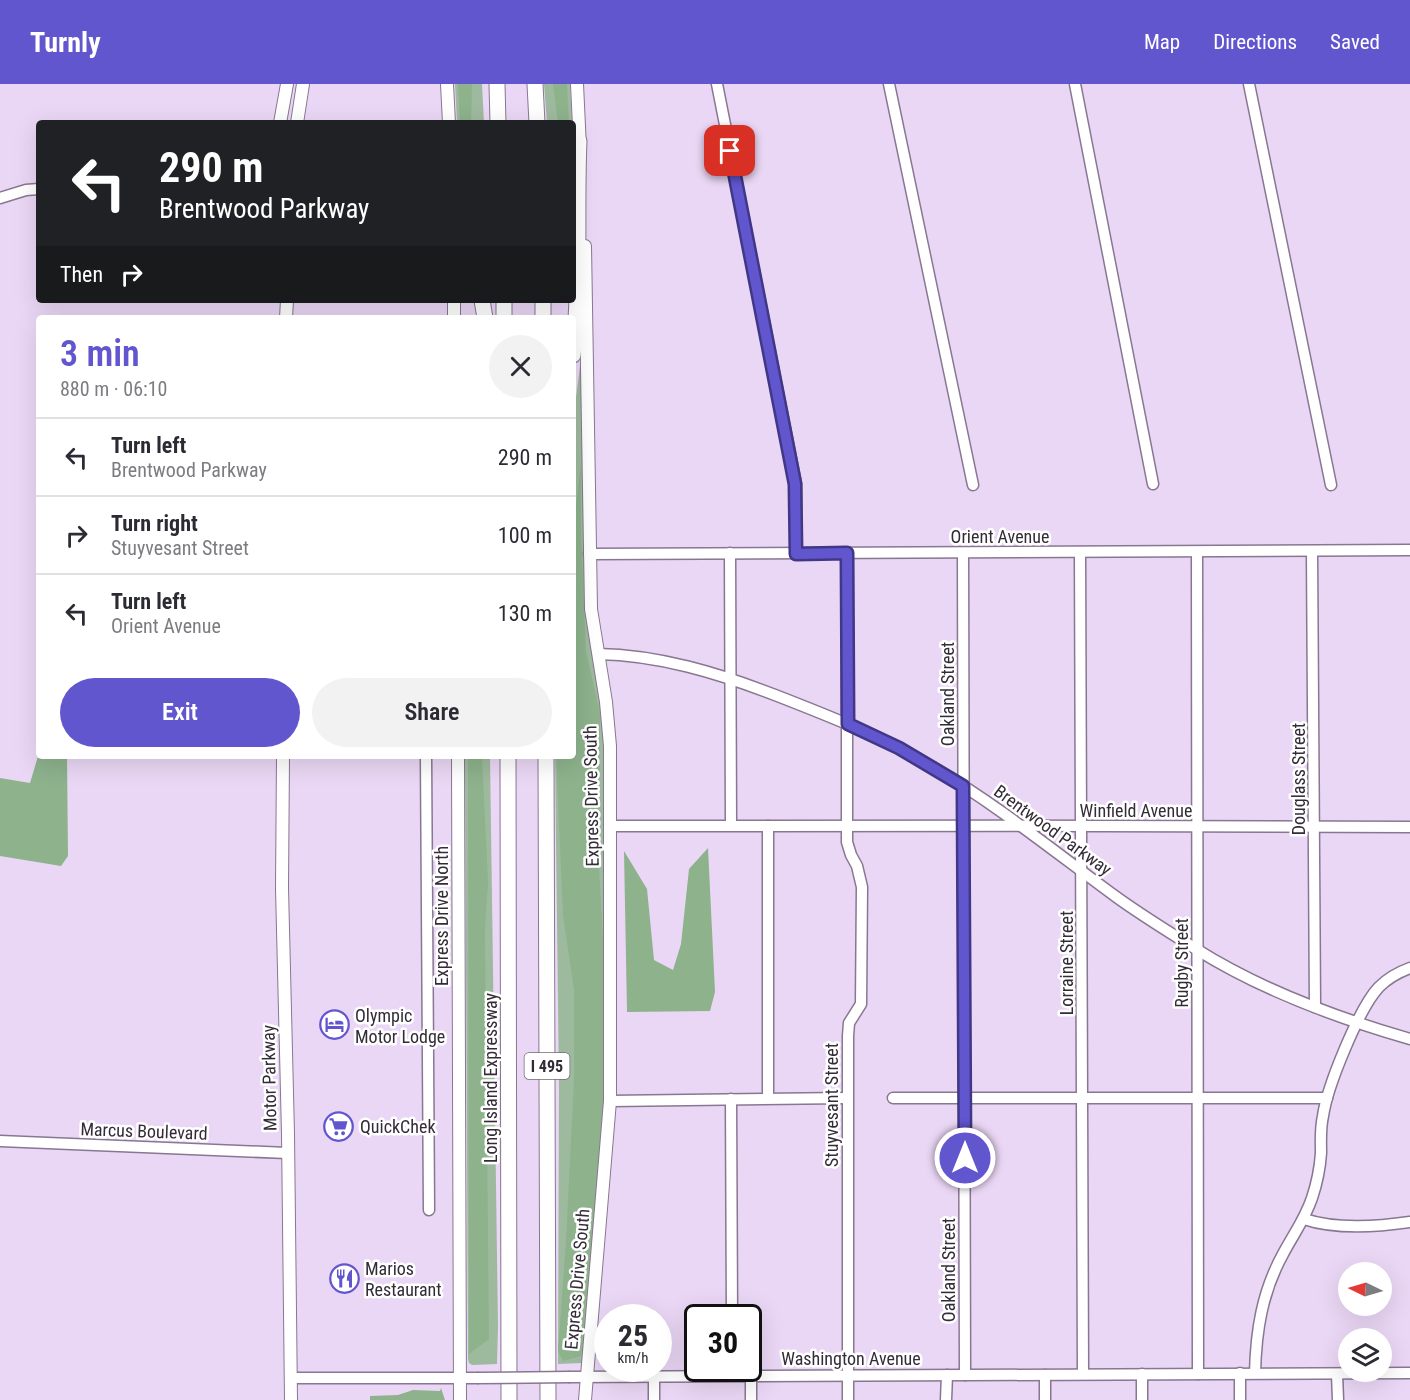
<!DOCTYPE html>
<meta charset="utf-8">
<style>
body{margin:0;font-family:"Roboto Condensed",sans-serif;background:#f2f2f3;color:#2b2b33;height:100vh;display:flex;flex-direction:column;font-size:22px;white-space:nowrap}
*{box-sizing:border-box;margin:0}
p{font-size:20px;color:#7c7c81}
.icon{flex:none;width:33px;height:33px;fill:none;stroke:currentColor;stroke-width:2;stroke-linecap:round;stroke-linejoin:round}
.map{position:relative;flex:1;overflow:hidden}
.drawer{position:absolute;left:36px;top:231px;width:540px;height:444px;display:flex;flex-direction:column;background:#fff;border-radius:6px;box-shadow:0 6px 24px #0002}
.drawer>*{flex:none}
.banner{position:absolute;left:36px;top:36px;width:540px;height:183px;border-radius:6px;box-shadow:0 6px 24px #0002;background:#202124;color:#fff;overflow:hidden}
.needle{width:39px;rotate:275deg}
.tools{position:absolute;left:1338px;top:1178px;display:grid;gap:12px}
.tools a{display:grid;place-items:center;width:54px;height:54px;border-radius:50%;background:#fff;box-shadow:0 6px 24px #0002;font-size:30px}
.speed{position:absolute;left:594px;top:1220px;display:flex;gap:12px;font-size:30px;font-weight:700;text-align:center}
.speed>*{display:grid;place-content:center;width:78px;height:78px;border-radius:50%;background:#fff;box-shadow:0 6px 24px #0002;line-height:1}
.speed small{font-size:15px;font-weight:400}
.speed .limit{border:3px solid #111;border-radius:9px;background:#fff;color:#111}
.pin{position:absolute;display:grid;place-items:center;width:51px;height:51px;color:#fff;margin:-26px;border-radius:12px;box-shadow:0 3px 9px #0006}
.me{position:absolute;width:66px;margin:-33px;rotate:0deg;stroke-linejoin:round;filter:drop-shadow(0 0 4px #0008)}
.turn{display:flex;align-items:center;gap:21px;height:126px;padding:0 24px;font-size:27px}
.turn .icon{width:78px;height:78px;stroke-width:2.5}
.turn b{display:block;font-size:42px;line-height:51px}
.then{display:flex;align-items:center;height:57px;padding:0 24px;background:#0003;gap:12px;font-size:22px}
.round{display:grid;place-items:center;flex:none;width:63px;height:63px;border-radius:32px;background:#f2f2f3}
.head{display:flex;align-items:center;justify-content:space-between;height:102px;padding:0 24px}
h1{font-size:36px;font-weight:600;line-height:45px;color:#6256cf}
.primary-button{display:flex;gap:12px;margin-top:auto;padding:12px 24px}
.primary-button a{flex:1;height:69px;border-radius:36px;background:#6256cf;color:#fff;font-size:24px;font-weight:600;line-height:69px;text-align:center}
.primary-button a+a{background:#f2f2f3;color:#2b2b33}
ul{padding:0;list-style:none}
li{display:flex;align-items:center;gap:18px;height:78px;padding:0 24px;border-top:2px solid #e1e1e2}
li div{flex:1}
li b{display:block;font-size:22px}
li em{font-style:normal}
header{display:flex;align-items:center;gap:36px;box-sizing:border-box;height:84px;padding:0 30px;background:#6256cf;color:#fff}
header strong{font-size:28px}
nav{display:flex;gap:33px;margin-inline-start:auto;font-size:21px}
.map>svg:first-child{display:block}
</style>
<header>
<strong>Turnly</strong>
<nav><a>Map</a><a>Directions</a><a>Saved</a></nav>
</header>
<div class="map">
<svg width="1410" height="1316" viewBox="0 0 1410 1316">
<rect width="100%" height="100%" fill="#ead7f5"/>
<g fill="#9eba9e">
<polygon points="455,0 482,0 484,39 457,39"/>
<polygon points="544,0 570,0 572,39 547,39"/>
<polygon points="580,282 584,282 587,517 605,646 606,1002 582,1279 558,1280 559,1004 555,672 573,672 573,337"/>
<polygon points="465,672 490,672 498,1242 497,1280 472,1281 469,1279 468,1275"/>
</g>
<g fill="#8db28c">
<polygon points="458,0 472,0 471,39 460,39"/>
<polygon points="553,0 567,0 569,39 558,39"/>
<polygon points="581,380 581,445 586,567 600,629 599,785 605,891 605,1014 581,1272 563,1277 558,1267 566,1157 574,996 574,906 563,831 556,672 573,672 573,445"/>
<polygon points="39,669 39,672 67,672 68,772 61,782 0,772 0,694 30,699"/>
<polygon points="468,672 482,672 488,798 485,845 489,1255 469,1270"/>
<polygon points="708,764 715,908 710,927 627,928 624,767 647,805 654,876 673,886 681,860 689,785"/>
<polygon points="441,1304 445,1316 370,1316 370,1312 398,1311 413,1306 440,1307"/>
</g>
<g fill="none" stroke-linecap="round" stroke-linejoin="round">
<defs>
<g id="minor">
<polyline points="717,0 796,400 796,470"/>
<polyline points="889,0 973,401"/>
<polyline points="1075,0 1153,400"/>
<polyline points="1249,0 1331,401"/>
<polyline points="0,114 26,106 39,105"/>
<polyline points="1080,468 1083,1290"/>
<polyline points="1197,468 1198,1290"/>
<polyline points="1312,468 1315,923"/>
<polyline points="730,469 731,741"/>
<polyline points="847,469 847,758 851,771 857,782 862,803 861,920 849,939 848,952 848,1316"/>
<polyline points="963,469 965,1291"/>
<polyline points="589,470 1410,466"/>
<path d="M598,570C659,571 718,589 775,611C829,632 883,653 933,683C997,721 1055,768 1115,812C1141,831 1169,848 1196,865C1261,906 1337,934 1410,955"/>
<polyline points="426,672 429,1126"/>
<path d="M610,742C877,740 1143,743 1410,743"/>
<polyline points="768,1014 768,742"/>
<polyline points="893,1014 1327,1014"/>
<polyline points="731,1015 732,1233"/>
<polyline points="610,1017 847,1014"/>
<polyline points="0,1057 287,1069"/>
<path d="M1304,1135C1337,1146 1376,1143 1410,1138"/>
<polyline points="1240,1289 1240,1316"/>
<path d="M1255,1289C1256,1247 1262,1208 1283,1170C1293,1151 1305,1135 1312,1114C1317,1099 1320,1084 1321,1069C1321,1057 1320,1045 1323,1032C1327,1003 1359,924 1379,903C1387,895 1399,888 1410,884"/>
<polyline points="1142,1290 1142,1316"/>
<polyline points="1337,1290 1338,1316"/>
<polyline points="751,1291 751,1316"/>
<polyline points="570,1293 1410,1289"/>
<polyline points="654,1293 654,1316"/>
<polyline points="292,1294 477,1294"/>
<polyline points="946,1316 947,1291"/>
<polyline points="1045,1316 1045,1291"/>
</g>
<g id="major">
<polyline points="447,0 449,39"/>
<polyline points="577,0 580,64"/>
<polyline points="280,39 287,0"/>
<polyline points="297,39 303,0"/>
<polyline points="585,162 591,525 606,618 610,662 610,1017 585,1316"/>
<polyline points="454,216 454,234"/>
<polyline points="286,234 287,216"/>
<polyline points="283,672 282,804 288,1050 291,1316"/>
<polyline points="458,672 460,1316"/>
</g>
<g id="highway">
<polyline points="497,0 498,39"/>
<polyline points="535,0 537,39"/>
<polyline points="482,216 485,234"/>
<polyline points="504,216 504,234"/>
<polyline points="543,216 543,234"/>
<path d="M573,271C581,200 576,128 579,57"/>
<polyline points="508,672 509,1316"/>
<polyline points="546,672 548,1316"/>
</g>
</defs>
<use href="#minor" stroke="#887791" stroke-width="13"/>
<use href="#major" stroke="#887791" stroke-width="14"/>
<use href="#highway" stroke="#887791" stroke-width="17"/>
<use href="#minor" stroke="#fff" stroke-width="10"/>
<use href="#major" stroke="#fff" stroke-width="12"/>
<use href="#highway" stroke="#fff" stroke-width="15"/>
<defs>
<polyline id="minor-bridge" points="477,1294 570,1293"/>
</defs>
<use href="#minor-bridge" stroke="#887791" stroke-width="13" stroke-linecap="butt"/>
<use href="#minor-bridge" stroke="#fff" stroke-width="10"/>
</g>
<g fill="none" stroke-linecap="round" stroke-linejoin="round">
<defs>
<polyline id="route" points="730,67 795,400 796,470 847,469 848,640 899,664 963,702 965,1074"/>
</defs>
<use href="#route" stroke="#403887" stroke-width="15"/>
<use href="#route" stroke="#6256cf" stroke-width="10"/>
</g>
<defs>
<symbol id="hotel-ring" viewBox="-11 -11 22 22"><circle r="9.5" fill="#fff" stroke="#6256cf" stroke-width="1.5"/><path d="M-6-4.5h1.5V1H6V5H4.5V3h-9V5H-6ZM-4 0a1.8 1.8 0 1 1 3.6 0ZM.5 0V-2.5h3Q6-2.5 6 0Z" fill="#6256cf"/></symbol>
<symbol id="supermarket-ring" viewBox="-11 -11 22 22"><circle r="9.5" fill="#fff" stroke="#6256cf" stroke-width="1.5"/><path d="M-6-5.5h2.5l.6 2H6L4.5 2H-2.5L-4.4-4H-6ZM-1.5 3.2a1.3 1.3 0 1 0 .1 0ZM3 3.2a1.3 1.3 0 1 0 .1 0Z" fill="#6256cf"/></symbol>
<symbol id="restaurant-ring" viewBox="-11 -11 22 22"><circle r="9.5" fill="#fff" stroke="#6256cf" stroke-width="1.5"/><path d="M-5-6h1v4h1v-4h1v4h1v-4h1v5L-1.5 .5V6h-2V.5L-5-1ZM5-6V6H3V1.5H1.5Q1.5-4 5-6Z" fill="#6256cf"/></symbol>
</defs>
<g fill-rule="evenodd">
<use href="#hotel-ring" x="318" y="924" width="33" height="33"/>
<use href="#supermarket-ring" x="322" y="1026" width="33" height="33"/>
<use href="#restaurant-ring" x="328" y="1178" width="33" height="33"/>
</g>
<g text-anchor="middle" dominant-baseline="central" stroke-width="5" stroke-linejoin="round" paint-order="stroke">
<rect fill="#fff" stroke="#706b73" stroke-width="1.5" x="524.5" y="969" width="45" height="26" rx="4.5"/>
<g font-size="16" font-weight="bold" fill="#332c37">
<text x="547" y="982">I 495</text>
</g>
<g font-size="18" fill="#332c37" stroke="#fff">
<text x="1000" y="452">Orient Avenue</text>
<text transform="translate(947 610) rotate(-90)">Oakland Street</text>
<text transform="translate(1298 695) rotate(-90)">Douglass Street</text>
<text transform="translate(591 712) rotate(-91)">Express Drive South</text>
<text x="1136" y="726">Winfield Avenue</text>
<text transform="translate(1053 746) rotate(36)">Brentwood Parkway</text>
<text transform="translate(441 832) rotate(-90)">Express Drive North</text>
<text transform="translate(1066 879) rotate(-90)">Lorraine Street</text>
<text transform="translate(1181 879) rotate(-90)">Rugby Street</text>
<text transform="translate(269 994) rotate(-91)">Motor Parkway</text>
<text transform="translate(490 994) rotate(-90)">Long Island Expressway</text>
<text transform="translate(831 1021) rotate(-90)">Stuyvesant Street</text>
<text transform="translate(144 1047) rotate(2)">Marcus Boulevard</text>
<text transform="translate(948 1186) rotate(-90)">Oakland Street</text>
<text transform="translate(577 1195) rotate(-85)">Express Drive South</text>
<text x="851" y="1274">Washington Avenue</text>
</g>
<g font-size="18" fill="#332c37" stroke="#fff" text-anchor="start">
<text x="355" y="931">Olympic<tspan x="355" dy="21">Motor Lodge</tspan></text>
<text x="360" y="1042">QuickChek</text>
<text x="365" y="1184">Marios<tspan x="365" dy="21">Restaurant</tspan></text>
</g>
</g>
</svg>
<div class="tools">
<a><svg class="needle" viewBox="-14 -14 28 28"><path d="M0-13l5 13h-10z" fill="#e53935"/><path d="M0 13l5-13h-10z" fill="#7c7c81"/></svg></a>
<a><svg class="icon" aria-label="layers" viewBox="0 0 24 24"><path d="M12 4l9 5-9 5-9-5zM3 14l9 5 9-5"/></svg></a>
</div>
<div class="speed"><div>25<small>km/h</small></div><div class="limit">30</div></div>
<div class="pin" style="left:730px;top:67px;background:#d93025"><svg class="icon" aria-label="arrive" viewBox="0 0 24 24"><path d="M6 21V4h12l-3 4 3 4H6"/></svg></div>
<svg class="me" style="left:965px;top:1074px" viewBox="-20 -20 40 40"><circle r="17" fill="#6256cf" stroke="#fff" stroke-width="3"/><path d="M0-11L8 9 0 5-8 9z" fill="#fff"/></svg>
<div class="banner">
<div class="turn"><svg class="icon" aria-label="left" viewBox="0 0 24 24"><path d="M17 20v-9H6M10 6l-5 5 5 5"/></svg><div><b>290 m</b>Brentwood Parkway</div></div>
<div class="then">Then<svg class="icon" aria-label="right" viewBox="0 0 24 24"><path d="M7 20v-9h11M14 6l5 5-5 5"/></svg></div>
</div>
<section class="drawer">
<div class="head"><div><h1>3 min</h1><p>880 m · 06:10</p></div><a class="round"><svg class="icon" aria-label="close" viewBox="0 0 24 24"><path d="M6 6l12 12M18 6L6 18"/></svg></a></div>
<ul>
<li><svg class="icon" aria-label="left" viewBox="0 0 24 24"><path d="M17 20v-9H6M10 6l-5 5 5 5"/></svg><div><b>Turn left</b><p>Brentwood Parkway</p></div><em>290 m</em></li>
<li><svg class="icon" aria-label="right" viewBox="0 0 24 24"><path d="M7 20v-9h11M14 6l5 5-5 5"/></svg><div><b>Turn right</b><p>Stuyvesant Street</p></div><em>100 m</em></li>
<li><svg class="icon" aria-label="left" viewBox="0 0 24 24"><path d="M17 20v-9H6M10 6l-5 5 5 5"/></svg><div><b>Turn left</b><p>Orient Avenue</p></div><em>130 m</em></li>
</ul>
<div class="primary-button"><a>Exit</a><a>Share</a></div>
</section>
</div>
